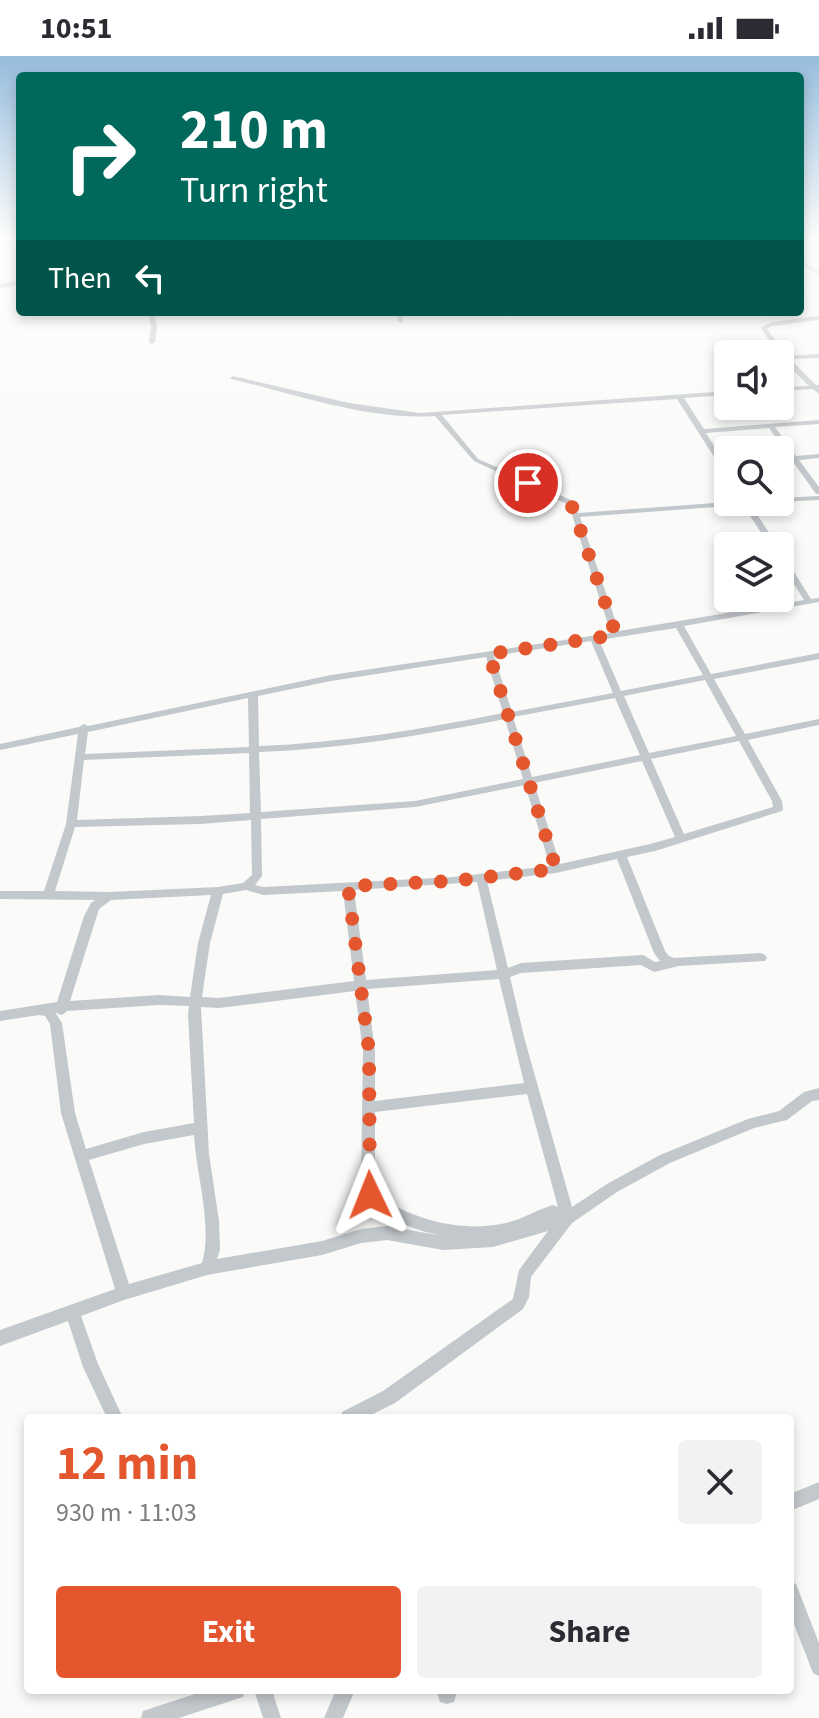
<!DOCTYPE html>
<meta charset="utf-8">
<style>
body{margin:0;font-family:"Source Sans 3",sans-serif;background:#f2f2f3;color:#2b2b33;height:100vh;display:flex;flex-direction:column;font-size:30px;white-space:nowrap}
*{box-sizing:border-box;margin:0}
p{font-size:26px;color:#7c7c81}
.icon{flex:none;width:44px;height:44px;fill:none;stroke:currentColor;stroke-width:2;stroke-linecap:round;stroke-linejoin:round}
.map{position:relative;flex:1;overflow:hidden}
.sheet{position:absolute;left:24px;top:1358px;width:770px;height:280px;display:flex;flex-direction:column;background:#fff;border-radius:8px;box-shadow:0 4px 12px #0003}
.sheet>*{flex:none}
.hud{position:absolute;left:16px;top:16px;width:788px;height:244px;border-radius:8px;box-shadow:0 4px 12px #0003;background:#00695c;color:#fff;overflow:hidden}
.controls{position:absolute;left:714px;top:284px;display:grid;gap:16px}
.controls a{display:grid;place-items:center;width:80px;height:80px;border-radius:8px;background:#fff;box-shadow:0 4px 12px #0003;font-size:40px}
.pin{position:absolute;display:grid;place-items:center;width:68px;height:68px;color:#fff;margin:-34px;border:4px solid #fff;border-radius:50%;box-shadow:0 2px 8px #0007}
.me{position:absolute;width:88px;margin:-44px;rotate:358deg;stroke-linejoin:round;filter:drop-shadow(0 0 6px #0008)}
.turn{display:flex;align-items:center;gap:28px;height:168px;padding:0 32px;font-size:36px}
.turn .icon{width:104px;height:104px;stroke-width:2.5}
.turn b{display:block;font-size:56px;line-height:68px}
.then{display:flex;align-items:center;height:76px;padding:0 32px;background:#0003;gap:16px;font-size:30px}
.round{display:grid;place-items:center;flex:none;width:84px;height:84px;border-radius:8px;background:#f2f2f3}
.overview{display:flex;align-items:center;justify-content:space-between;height:136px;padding:0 32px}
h1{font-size:48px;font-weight:700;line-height:60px;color:#e4572e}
.cta{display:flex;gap:16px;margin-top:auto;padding:16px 32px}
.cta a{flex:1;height:92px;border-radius:8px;background:#e4572e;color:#fff;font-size:32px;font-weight:700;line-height:92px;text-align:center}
.cta a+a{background:#f2f2f3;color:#2b2b33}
.status{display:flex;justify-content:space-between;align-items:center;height:56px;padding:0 40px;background:#fff;direction:ltr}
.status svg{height:22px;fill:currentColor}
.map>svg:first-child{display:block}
</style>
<div class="status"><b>10:51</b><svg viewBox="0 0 49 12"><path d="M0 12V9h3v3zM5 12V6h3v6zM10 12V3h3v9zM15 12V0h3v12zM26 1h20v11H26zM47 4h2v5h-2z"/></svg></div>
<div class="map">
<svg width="819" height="1662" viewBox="0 0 819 1662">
<rect width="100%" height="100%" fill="#fafaf8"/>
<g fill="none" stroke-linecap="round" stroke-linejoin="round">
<g fill="#c3c8cc" fill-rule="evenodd">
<polygon points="20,185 20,187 0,193 0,189"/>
<polygon points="800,203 819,215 819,219 800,207"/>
<polygon points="20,225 20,229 0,232 0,228"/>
<polygon points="148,256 154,256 157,271 155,286 152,288 149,286 151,271"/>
<polygon points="397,256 403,256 403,267 398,266"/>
<polygon points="819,260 819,264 772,270 767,273 787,300 819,298 819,302 790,303 816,329 819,329 819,338 813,333 780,335 780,331 809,330 782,303 761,272 771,266"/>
<path d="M233,320L349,347L420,357L728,335V339L684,342L704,373L819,364V368L775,371L796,400L819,398V402L799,404L819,431V438H816L769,372L706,377L728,411V418H725L677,343L442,359L478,403L571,444L578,457L728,446H756L750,448L778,490H770L743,449L580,461L619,575L804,544L780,506V498L784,500L811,543L819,542V546L684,570L711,618L819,597V603L714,623L745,678L819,663V669L748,684L782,745L783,753L782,755L655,795L627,801L665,895L669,900L674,902L761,897L765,899L767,902L765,905L679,910L654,916L641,909L521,917L510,921L524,981L572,1151L607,1128L660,1099L748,1063L779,1055L804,1036L819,1032V1044L812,1045L787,1064L754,1072L670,1107L617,1136L572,1167L531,1221L529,1241L523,1253L395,1347L365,1362H340L342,1356L383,1335L513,1243L519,1214L548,1175L493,1191L443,1194L387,1184L361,1187L322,1199L207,1219L124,1244L81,1260L98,1308L123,1362H107L83,1311L68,1265L0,1290V1274L115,1233L61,1057L50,968L45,960L39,959L0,965V955L57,946L84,860L91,847L95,844L0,843V835H44L66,768L78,678L0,694V688L79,671L84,668L88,670L331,619L611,577L572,459L565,447L474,405L435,360C371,365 294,338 231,323L230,322ZM676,572L703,619L621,635L599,584ZM591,585L613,637L512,656L494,600ZM486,601L503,657C422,673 341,687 259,690L258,640L331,625ZM705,624L736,680L649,697L624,640ZM248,642L249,691L85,698L88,676ZM615,642L640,699L532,721L513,661ZM505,663L523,723L415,745L261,756L259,696C342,693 423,679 505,663ZM739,685L772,745L773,751L684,778L651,703ZM249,697L250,757L200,760L77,764L84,704ZM642,705L675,781L650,788L560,808L534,727ZM525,729L550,810L453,821L263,831L255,829L262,820L261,763L415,751ZM251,764L252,819L243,827L218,831L109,836L55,835L75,771L200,768ZM617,803L654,897L660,905L655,906L643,899L521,907L508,912L487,825L556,817ZM477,826L497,914L366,924L354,834ZM246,834L263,839L343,835L354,925L219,942L202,941L210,887L223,838ZM211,839L198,887L190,941L159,939L70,945L99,853L111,844ZM499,923L524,1027L375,1045V995L367,933ZM355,935L363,995L361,1126L368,1150C391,1164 416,1175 443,1180L387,1170L361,1173L322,1185L217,1203L220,1194L219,1165L209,1098L201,951L219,952ZM159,949L189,950L188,958L194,1067L144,1076L86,1093L75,1057L62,967L55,956L61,959L65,957L67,955ZM527,1038L558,1151L553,1149L547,1151C533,1156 520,1164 506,1167C463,1177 415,1164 379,1141L375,1126V1056ZM194,1079C196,1117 213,1171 202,1207L129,1228L89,1104L144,1088Z"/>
<polygon points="819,440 819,444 780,446 779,446 780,442"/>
<polygon points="819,1426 819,1443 790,1455 790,1438"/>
<polygon points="790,1525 796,1528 819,1587 819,1620 813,1617 790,1558"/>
<polygon points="207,1634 245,1634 243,1641 179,1662 141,1662 143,1655"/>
<polygon points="254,1634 272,1634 281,1662 263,1662"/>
<polygon points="336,1634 355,1634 343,1662 324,1662"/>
<polygon points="436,1634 454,1634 456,1639 454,1646 447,1648 440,1646"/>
</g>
</g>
<linearGradient id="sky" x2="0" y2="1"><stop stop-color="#96bcdc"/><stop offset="0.44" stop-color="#fdfdfc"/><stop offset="1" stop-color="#fdfdfc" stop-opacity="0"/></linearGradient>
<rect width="819" height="414" fill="url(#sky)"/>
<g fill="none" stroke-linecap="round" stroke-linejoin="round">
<polyline stroke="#e4572e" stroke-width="14" stroke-dasharray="0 25.2" points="370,1139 369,995 348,830 453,825 556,813 489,598 616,579 573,452 564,442 528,427"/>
</g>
</svg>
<div class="controls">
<a><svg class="icon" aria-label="sound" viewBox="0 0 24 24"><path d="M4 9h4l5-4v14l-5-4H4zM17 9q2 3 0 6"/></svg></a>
<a><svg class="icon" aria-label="search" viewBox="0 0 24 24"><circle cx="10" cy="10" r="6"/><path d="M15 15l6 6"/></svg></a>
<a><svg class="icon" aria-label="layers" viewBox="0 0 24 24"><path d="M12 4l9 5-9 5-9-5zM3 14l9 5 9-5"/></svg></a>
</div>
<div class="pin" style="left:528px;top:427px;background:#d93025"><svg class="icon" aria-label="arrive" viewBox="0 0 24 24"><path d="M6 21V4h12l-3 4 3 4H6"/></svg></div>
<svg class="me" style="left:370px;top:1139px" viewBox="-20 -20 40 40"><path d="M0-17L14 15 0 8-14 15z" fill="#e4572e" stroke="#fff" stroke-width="4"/></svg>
<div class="hud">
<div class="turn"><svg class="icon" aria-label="right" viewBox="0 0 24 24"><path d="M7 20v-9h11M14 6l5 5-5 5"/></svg><div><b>210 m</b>Turn right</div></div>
<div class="then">Then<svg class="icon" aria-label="left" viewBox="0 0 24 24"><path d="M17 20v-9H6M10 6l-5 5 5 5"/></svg></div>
</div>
<section class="sheet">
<div class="overview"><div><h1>12 min</h1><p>930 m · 11:03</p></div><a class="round"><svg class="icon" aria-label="close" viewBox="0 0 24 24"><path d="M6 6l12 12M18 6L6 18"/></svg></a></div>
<div class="cta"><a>Exit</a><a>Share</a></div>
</section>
</div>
